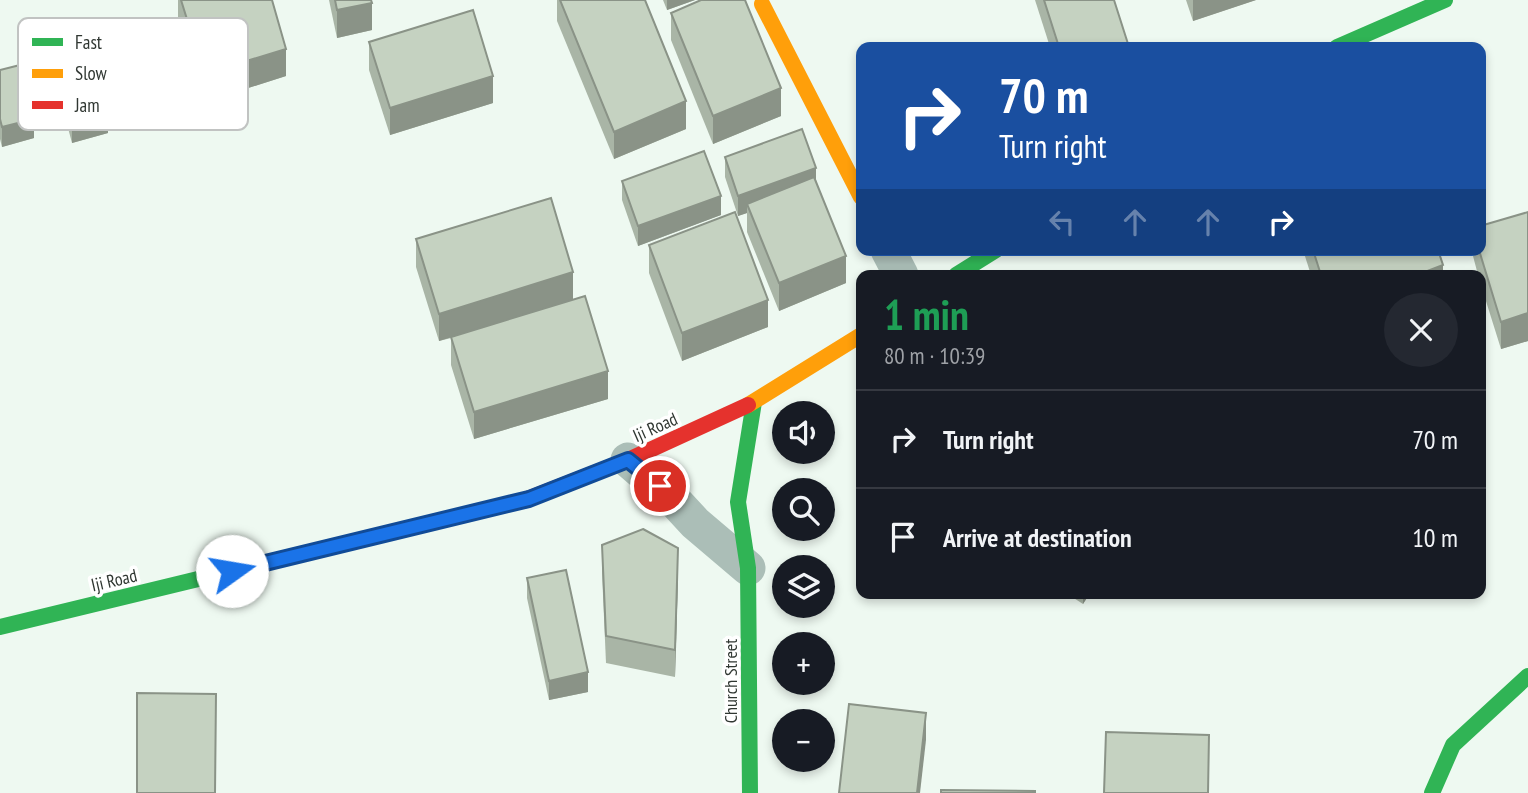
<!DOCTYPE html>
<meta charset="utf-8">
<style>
body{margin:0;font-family:"PT Sans Narrow",sans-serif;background:#242831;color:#f1f3f6;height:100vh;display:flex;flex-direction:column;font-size:26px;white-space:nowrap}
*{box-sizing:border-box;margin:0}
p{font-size:23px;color:#9ea1a6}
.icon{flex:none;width:38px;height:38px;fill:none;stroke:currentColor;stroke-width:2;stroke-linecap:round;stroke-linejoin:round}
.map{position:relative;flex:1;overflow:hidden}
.details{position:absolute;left:856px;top:270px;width:630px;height:329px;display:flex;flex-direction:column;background:#171b24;border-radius:14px;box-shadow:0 4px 10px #0003}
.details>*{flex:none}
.banner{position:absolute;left:856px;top:42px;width:630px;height:214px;border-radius:14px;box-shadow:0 4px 10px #0003;background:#1a4fa0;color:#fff;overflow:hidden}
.fabs{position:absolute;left:772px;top:401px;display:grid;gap:14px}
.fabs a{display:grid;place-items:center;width:63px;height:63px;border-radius:50%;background:#171b24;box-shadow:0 4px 10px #0003;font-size:35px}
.pin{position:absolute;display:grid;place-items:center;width:60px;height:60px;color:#fff;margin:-30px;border:4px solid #fff;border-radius:50%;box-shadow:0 2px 7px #0007}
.me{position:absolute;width:77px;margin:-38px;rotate:77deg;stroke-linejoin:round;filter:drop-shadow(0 0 5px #0008)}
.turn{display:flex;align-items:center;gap:24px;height:147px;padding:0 28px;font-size:32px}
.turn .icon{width:91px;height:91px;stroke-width:2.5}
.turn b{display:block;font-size:49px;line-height:60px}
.lanes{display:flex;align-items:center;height:66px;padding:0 28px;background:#0003;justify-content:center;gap:35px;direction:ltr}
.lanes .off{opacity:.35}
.round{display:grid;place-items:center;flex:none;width:74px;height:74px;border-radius:37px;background:#242831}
.headline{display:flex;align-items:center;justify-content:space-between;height:119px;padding:0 28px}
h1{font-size:42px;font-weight:700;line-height:52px;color:#1e9e55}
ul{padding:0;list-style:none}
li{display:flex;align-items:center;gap:21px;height:98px;padding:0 28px;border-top:2px solid #363941}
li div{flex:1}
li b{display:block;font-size:26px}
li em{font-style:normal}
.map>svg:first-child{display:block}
</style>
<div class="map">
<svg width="1528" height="793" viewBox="0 0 1528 793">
<rect width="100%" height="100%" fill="#eef9f1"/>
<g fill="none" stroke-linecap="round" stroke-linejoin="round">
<g stroke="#abbeb7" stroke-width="35">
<polyline points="888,250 901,275"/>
<polyline points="628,460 671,497 695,523 748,568"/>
</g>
<g stroke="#30b455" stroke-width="16">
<polyline points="1337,47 1445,0"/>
<polyline points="956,275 996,250"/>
<polyline points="0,627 525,500"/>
<polyline points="750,793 748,568 738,502 754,402"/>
<polyline points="1432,793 1453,745 1528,676"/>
</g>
<g stroke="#ff9f0a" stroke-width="16">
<polyline points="762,4 861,197"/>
<polyline points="748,405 861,335"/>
</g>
<polyline stroke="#e5322d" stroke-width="16" points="525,500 628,460 748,405"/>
</g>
<g fill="#a9b5a6">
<polygon points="178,0 272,0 286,76 204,102 178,17"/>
<polygon points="329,0 371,0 372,30 337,38"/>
<polygon points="557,0 645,0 686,129 614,159 557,21"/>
<polygon points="663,0 695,0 667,10"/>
<polygon points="1035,0 1114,0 1129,47 1050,47"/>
<polygon points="1186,0 1256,0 1193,21"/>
<polygon points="671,13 781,116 713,144 671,40"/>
<polygon points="369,42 493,103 390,135 369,70"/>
<polygon points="56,63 108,133 72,143 56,83"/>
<polygon points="0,70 34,138 2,147 0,139"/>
<polygon points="725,157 816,180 846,283 779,311 747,232 747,213 738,216 725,177"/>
<polygon points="622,181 721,215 638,246 622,200"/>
<polygon points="1528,212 1528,341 1501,349 1480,282 1480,275 1478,275 1473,256 1473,250 1480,250"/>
<polygon points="416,239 573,299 608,399 474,439 451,365 451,338 439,341 416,267"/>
<polygon points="649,245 768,327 682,361 649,273"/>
<polygon points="1303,250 1438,250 1443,275 1311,275"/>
<polygon points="602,545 678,576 675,677 606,663 602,572"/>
<polygon points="527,578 588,692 549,700 527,598"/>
<polygon points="1066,593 1090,593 1083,604"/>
</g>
<g fill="#8a9387">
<polygon points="667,0 695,0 667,10"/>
<polygon points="1193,0 1256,0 1193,21"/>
<polygon points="372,3 372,30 337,38 337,10"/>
<polygon points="286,49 286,76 204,102 204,74"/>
<polygon points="493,76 493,103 390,135 390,108"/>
<polygon points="781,88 781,116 713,144 713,116"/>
<polygon points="686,101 686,129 614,159 614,132"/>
<polygon points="108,113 108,133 72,143 72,123"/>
<polygon points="34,119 34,138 2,147 2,127"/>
<polygon points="816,168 816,188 747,204 747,213 738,216 738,196"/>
<polygon points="721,196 721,215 638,246 638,226"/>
<polygon points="846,256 846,283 779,311 779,283"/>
<polygon points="1443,265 1443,275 1417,275"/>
<polygon points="573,272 573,300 439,341 439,314"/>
<polygon points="768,300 768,327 682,361 682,333"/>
<polygon points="1528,313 1528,341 1501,349 1501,322"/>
<polygon points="608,371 608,399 474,439 474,412"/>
<polygon points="678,548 678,576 675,677 675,650"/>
<polygon points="1083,593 1090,593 1083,604"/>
<polygon points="588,672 588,692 549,700 549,681"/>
<polygon points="926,713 926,740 920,793 917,793"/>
</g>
<g fill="#c5d2c1" stroke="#8a9387" stroke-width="2">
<polygon points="181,0 272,0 286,49 204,74"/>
<polygon points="335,0 371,0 372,3 337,10"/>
<polygon points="560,0 645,0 686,101 614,132"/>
<polygon points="701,0 745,0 781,88 713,116 671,13"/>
<polygon points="1044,0 1114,0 1129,47 1059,47"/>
<polygon points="473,10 493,76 390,108 369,42"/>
<polygon points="20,65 34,119 2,127 0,119 0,70"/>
<polygon points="802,129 816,168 738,196 725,157"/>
<polygon points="704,151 721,196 638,226 622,181"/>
<polygon points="814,177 846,256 779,283 747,204"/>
<polygon points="551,198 573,272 439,314 416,239"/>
<polygon points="735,212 768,300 682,333 649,245"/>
<polygon points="1528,212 1528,313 1501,322 1479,250 1480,250 1480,226"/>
<polygon points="1313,250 1438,250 1443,265 1417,275 1321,275"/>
<polygon points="585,296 608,371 474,412 451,337"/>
<polygon points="643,529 678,548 675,650 606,636 602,545"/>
<polygon points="566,570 588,672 549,681 527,578"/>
<polygon points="137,693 216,694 215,793 137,793"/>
<polygon points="849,704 926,713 917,793 839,793"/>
<polygon points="1106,732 1209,735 1208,793 1104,793"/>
<polygon points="941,790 1035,791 1035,793 941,793"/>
</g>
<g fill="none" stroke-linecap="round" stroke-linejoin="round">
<defs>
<polyline id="route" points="232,571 529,499 628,460 660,486"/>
</defs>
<use href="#route" stroke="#114b97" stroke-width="18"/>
<use href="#route" stroke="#1a73e8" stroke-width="12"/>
</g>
<g text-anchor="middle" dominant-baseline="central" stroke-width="7" stroke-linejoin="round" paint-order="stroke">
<g font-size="18" fill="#303732" stroke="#fff">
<text transform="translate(655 427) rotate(-24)">Iji Road</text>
<text transform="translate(114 580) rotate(-13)">Iji Road</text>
<text transform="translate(730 681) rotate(-90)">Church Street</text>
</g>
</g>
<rect x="18" y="18" width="230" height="112" rx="10" fill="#fff" stroke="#c1c3c2" stroke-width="2"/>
<rect x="32" y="38" width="31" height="8" fill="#30b455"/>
<rect x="32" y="69" width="31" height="9" fill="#ff9f0a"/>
<rect x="32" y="101" width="31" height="8" fill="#e5322d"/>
<g font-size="19" fill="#303732">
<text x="75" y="49">Fast</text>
<text x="75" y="80">Slow</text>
<text x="75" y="112">Jam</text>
</g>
</svg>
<div class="fabs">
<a><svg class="icon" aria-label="sound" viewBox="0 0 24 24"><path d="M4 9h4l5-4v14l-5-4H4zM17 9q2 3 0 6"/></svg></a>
<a><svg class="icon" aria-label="search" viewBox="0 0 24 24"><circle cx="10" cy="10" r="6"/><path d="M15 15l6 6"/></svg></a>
<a><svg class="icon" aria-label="layers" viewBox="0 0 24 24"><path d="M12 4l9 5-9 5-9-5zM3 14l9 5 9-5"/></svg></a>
<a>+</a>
<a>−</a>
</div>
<div class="pin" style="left:660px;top:486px;background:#d93025"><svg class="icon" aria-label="arrive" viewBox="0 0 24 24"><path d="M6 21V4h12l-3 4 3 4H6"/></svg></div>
<svg class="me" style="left:232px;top:571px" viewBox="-20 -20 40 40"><circle r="19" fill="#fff"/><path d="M0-13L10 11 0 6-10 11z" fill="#1a73e8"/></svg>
<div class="banner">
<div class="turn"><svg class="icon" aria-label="right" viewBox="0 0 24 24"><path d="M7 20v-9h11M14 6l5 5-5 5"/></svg><div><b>70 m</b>Turn right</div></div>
<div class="lanes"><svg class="icon off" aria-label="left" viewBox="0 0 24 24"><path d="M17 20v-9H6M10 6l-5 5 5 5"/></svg><svg class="icon off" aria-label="ahead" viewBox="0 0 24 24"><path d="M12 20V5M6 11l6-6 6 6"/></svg><svg class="icon off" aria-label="ahead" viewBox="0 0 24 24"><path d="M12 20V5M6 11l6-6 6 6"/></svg><svg class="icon" aria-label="right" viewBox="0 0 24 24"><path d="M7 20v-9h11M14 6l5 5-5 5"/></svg></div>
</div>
<section class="details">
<div class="headline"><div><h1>1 min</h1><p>80 m · 10:39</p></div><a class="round"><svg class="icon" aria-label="close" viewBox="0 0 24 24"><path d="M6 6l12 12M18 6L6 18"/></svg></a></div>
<ul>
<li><svg class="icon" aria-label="right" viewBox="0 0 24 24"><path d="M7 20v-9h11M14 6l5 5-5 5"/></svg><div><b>Turn right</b></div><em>70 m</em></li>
<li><svg class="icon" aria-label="arrive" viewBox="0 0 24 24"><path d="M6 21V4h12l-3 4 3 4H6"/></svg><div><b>Arrive at destination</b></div><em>10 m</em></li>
</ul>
</section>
</div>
